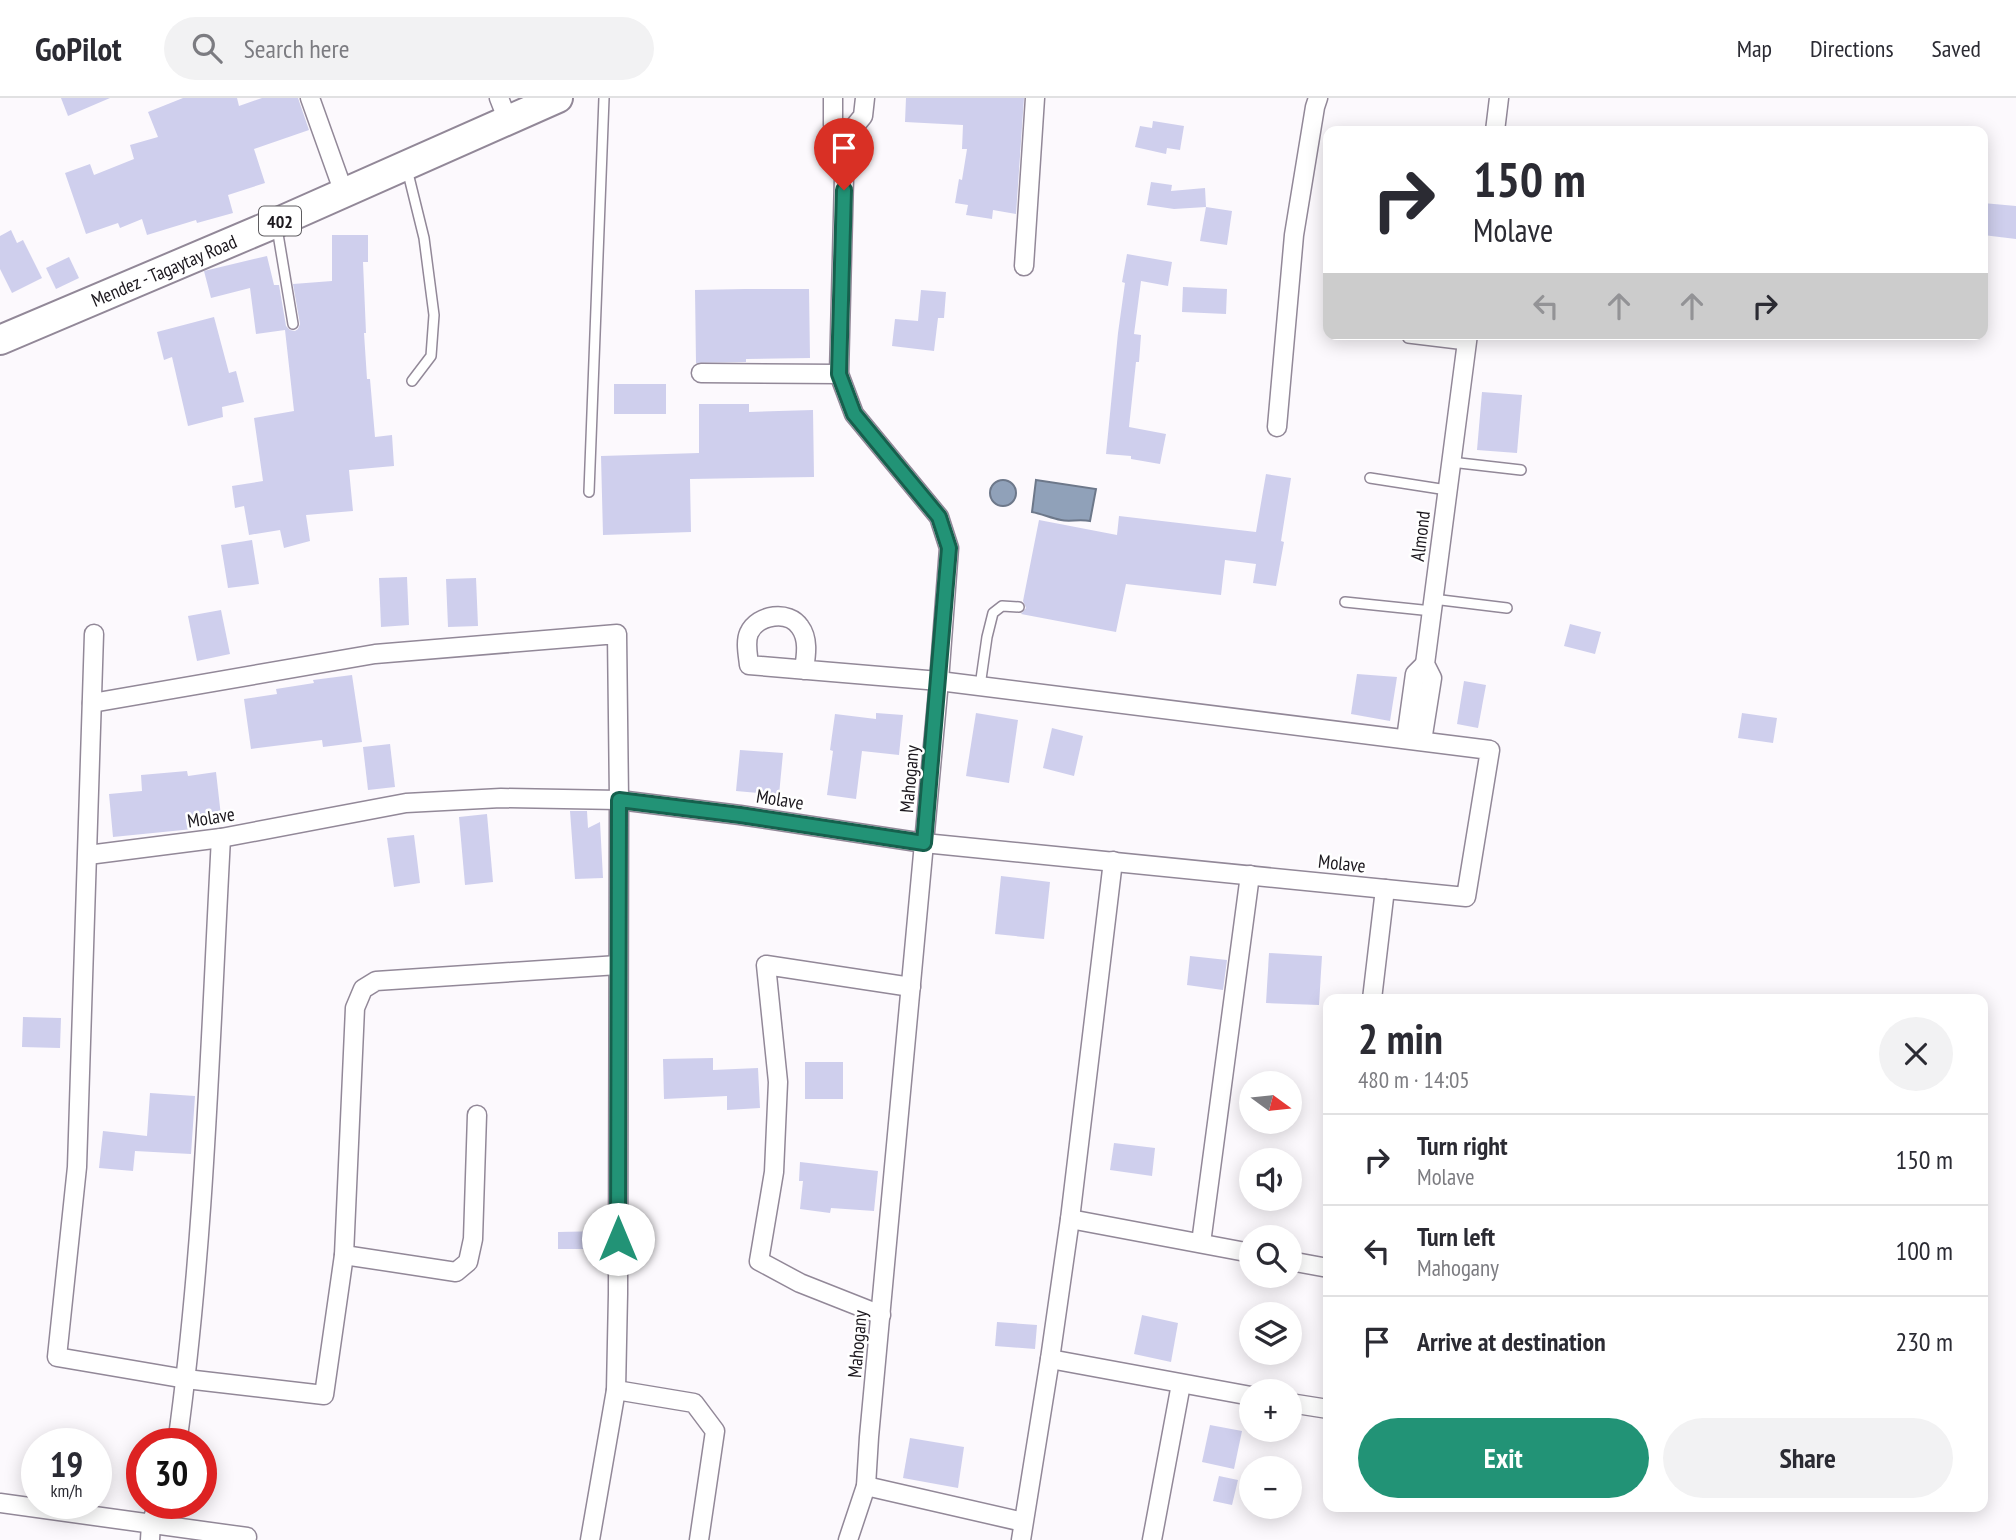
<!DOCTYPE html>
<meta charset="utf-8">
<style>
body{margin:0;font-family:"PT Sans Narrow",sans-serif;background:#f2f2f3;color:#2b2b33;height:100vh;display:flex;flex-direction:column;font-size:26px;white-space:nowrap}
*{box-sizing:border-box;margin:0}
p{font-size:23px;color:#7c7c81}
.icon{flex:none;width:38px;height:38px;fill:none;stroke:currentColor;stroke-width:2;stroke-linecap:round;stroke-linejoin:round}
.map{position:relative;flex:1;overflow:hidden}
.side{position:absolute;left:1323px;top:896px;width:665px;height:518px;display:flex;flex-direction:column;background:#fff;border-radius:14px;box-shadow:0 4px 18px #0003}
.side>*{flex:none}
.top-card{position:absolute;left:1323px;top:28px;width:665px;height:214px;border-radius:14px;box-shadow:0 4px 18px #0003;background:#fff;color:#2b2b33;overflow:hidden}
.needle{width:46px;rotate:105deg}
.fabs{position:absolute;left:1239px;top:973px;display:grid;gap:14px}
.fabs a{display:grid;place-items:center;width:63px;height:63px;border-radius:50%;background:#fff;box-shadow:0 4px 18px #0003;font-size:35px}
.speed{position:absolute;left:21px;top:1330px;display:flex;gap:14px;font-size:35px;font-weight:700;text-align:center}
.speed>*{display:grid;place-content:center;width:91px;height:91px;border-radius:50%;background:#fff;box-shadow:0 4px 18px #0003;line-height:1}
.speed small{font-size:18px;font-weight:400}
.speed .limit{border:10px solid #d22;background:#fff;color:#111}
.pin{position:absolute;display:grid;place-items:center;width:60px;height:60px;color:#fff;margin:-72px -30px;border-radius:50% 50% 50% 0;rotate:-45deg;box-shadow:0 0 7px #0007}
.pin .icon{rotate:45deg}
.me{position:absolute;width:77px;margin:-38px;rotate:0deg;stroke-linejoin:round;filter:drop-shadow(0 0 5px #0008)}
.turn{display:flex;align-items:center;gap:24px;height:147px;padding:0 35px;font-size:32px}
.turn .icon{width:91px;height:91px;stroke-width:2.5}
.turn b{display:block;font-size:49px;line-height:60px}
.lanes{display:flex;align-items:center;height:66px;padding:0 35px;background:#0003;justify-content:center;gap:35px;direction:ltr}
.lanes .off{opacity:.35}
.round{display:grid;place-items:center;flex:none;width:74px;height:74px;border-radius:37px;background:#f2f2f3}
.head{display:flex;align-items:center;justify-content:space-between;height:119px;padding:0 35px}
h1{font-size:42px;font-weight:800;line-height:52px}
.cta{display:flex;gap:14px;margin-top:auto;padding:14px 35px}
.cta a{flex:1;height:80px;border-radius:42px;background:#229376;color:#fff;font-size:28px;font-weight:800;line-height:80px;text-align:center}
.cta a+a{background:#f2f2f3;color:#2b2b33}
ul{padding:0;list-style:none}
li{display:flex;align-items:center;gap:21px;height:91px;padding:0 35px;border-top:2px solid #e1e1e2}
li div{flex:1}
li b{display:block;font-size:26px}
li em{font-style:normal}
header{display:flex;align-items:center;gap:42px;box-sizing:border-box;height:98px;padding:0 35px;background:#fff;border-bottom:2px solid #e1e1e2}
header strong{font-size:33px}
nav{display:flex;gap:38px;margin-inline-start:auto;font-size:24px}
.search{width:490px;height:63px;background:#f2f2f3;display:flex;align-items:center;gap:18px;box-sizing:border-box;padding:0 24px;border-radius:38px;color:#7c7c81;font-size:26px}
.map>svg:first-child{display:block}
</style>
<header>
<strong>GoPilot</strong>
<div class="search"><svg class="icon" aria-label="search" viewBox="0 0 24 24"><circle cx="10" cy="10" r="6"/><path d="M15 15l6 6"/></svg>Search here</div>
<nav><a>Map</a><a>Directions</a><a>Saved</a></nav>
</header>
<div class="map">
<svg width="2016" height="1442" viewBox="0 0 2016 1442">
<rect width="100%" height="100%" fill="#fcf9fd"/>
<g fill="#90a1b9" stroke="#6d788a" stroke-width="2">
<path d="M1036,382L1096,391L1090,423C1079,421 1069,424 1061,422C1051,420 1042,416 1032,414Z"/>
<circle cx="1003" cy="395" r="13"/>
</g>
<g fill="#cfcfed">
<polygon points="61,0 110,0 68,18"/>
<polygon points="183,0 237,0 239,8 262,0 298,0 309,32 254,51 265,85 228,97 233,115 197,125 196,122 147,137 142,121 120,130 118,125 86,136 65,75 90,66 94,77 134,61 130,47 158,39 148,14"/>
<polygon points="906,0 1024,0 1016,116 993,112 992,121 966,117 968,107 955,105 959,81 962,82 967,51 962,51 963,27 905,24"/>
<polygon points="1153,23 1184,28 1180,52 1167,50 1166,56 1135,49 1140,28 1152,30"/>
<polygon points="1151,84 1172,87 1171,93 1205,90 1206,109 1174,111 1147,107"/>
<polygon points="1983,105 2016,108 2016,141 1983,137"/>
<polygon points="1206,109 1232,113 1227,147 1200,143"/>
<polygon points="11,132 17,145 23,142 42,180 12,195 0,171 0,138"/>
<polygon points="332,137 368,137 368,164 363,164 366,235 364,235 367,281 370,281 375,339 392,337 394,368 349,372 353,413 306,417 310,443 284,450 280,432 249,437 244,408 235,410 232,388 263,383 254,320 294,313 285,232 256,236 250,190 211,200 204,173 267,158 274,187 279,187 286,228 290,232 295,233 298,231 300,226 293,186 332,183"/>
<polygon points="1127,156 1172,164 1168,188 1141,183 1134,236 1141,237 1139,264 1136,264 1129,329 1166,336 1160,366 1131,361 1131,358 1106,356 1118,235 1125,185 1122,184"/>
<polygon points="69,159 79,180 56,191 46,170"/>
<polygon points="1183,189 1227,191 1226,216 1182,214"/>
<polygon points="745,191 809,191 810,260 746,261 746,264 696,265 695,192"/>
<polygon points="921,192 946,194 944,220 938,220 934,253 892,248 895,221 918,223"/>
<polygon points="214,219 229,275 236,273 244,304 222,309 223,319 188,328 172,259 164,262 157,234"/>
<rect x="614" y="286" width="52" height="30"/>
<polygon points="1482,294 1522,297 1517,355 1477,352"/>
<polygon points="699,306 749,306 749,314 813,312 814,379 690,381 691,434 603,437 601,358 699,355"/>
<polygon points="1266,376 1291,380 1281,443 1284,444 1276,488 1253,485 1256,466 1225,462 1221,497 1126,486 1116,534 1021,516 1026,510 1023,503 1039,422 1117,437 1119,418 1256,434"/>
<polygon points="252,442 259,486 228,490 221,447"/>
<polygon points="407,479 409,527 381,529 379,480"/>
<polygon points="476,480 478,528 448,529 446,481"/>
<polygon points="221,512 230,556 197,563 188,518"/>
<polygon points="1570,526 1601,534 1595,556 1564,548"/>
<polygon points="1357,576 1397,579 1390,623 1351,616"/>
<polygon points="352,577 362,644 323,649 322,642 251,651 244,601 277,596 276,591 314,585 313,582"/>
<polygon points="1464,583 1486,587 1478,630 1457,626"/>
<polygon points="876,615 903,617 899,657 862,653 856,701 827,697 833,653 830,652 835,616 876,621"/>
<polygon points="976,615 1018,622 1009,685 966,678"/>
<polygon points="1742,615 1777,620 1773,645 1738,640"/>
<polygon points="1052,630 1083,638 1074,678 1043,670"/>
<polygon points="390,646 395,689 368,692 363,649"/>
<polygon points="740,652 783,655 779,697 736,693"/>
<polygon points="187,673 188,678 216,674 221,718 192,721 193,731 113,739 109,696 142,693 141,677"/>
<polygon points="570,713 587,713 588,730 600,724 603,780 575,781"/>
<polygon points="487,716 493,784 465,787 459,719"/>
<polygon points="414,737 420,785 394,789 387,740"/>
<polygon points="1001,778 1050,784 1044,841 995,836"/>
<polygon points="1269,855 1322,858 1319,907 1266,905"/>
<polygon points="1190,858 1227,862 1223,892 1187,887"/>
<polygon points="23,919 61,920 60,950 22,949"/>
<polygon points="713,960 713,972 758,970 760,1010 727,1012 727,998 664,1001 663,961"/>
<rect x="805" y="964" width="38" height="37"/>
<polygon points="150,995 195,998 191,1056 135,1053 133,1073 99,1070 103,1033 147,1038"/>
<polygon points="1114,1045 1155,1050 1152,1078 1110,1072"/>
<polygon points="800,1064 878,1073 874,1113 831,1110 830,1115 800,1111 803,1083 799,1083"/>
<polygon points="604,1133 604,1151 558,1151 558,1134"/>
<polygon points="1142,1217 1178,1225 1171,1264 1134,1256"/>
<polygon points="997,1224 1037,1227 1035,1251 995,1248"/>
<polygon points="1210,1327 1242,1333 1234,1371 1202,1364"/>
<polygon points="910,1340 964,1349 958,1390 903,1380"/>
<polygon points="1219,1378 1238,1382 1232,1407 1213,1403"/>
</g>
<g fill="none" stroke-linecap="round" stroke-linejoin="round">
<defs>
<g id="lane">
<polyline points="407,71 424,140 434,217 431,258 412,283"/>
<polyline points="277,130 293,226"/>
<polyline points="1408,240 1466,247"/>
<polyline points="1451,364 1521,372"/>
<polyline points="1370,380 1447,392"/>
<polyline points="589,394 604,0"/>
<polyline points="1433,501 1507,510"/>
<polyline points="1345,504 1432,513"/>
<polyline points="980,588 987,539 993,515 1002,508 1019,509"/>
</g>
<g id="street">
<polyline points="310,0 344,95"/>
<polyline points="499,0 508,23"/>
<polyline points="833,0 833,27 845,40 839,276 854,316 939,419 949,450 939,583 869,1339 866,1388 848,1442"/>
<polyline points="1495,33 1499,0"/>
<polyline points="845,40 863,18 865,0"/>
<polyline points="1024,168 1035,0"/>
<polyline points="701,275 839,276"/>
<polyline points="1277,329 1294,137 1315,9 1318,0"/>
<polyline points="94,536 77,1069 57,1259 186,1281 324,1297 344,1157 355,910 363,891 376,883 618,867"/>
<polyline points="92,605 375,556 617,536 619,702 618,1196 616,1292 590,1442"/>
<polyline points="1406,641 1415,576 1425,566"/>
<polyline points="1422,643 1432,580 1425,566 1468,236"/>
<path d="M88,757L221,740L406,705L501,700L619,702L740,717L924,745L1466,799L1490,652L939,583L749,567C748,557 745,544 749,535C758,516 789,512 800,529C809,541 806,558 804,572"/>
<polyline points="1372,901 1385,791"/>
<polyline points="1070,1121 1251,1155"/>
<polyline points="1201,1145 1250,777"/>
<polyline points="344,1157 456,1174 468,1164 473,1141 477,1017"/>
<polyline points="1290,1163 1328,1170"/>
<polyline points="881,1217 800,1185 759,1163 774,1074 778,984 766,867 911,889"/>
<polyline points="1050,1261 1251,1298"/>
<polyline points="616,1292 694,1305 715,1333 699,1442"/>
<polyline points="1290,1305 1328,1311"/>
<path d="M177,1346C205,1145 210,942 221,740"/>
<polyline points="866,1388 1023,1424"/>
<polyline points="0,1405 247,1439"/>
<polyline points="150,1442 151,1426 158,1405"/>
<polyline points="1021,1442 1050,1261 1070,1121 1113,763"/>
<polyline points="1152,1442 1181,1286"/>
</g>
<g id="primary">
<path id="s1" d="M0,242L276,125L558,0"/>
</g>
</defs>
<use href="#lane" stroke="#928898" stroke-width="12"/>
<use href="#street" stroke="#928898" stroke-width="21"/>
<use href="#primary" stroke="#928898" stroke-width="32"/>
<use href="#lane" stroke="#fff" stroke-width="9"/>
<use href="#street" stroke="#fff" stroke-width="18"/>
<use href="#primary" stroke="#fff" stroke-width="28"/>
</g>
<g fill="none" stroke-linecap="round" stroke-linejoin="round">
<defs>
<polyline id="route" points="618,1141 619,702 740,717 924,745 949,450 939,419 854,316 839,276 844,92"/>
</defs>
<use href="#route" stroke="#16604d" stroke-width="18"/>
<use href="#route" stroke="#229376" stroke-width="12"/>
</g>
<g text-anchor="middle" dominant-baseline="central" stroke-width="5" stroke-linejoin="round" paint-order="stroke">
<rect fill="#fff" stroke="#5f5d61" stroke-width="2" x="259" y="108.5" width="42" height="29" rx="5"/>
<g font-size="18" font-weight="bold" fill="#1b171d">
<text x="280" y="123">402</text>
</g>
<g font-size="19" fill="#1b171d" stroke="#fff">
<text stroke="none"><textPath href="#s1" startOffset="178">Mendez - Tagaytay Road</textPath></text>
<text transform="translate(1420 438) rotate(-83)">Almond</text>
<text transform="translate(909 681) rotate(-85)">Mahogany</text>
<text transform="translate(780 701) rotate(9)">Molave</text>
<text transform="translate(211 719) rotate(-9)">Molave</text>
<text transform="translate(1342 765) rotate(6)">Molave</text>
<text transform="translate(857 1246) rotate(-85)">Mahogany</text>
</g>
</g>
</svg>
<div class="fabs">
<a><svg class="needle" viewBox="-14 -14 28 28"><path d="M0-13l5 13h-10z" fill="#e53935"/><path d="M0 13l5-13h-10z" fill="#7c7c81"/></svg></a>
<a><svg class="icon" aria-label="sound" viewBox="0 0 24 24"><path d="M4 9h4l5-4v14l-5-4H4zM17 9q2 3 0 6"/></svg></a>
<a><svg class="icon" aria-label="search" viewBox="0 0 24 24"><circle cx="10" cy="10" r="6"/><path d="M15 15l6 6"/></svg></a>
<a><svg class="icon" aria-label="layers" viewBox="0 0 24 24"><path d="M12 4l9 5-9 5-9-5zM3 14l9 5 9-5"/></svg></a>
<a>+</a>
<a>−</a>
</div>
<div class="speed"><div>19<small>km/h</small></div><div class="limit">30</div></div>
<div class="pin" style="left:844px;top:92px;background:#d93025"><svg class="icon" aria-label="arrive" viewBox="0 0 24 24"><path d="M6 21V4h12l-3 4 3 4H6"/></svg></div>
<svg class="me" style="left:618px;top:1141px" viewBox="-20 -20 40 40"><circle r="19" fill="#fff"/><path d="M0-13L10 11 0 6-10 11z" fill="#229376"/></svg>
<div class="top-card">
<div class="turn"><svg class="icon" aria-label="right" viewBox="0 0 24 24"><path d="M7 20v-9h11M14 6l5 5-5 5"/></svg><div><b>150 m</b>Molave</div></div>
<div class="lanes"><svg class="icon off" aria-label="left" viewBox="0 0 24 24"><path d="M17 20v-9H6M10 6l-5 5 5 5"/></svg><svg class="icon off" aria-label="ahead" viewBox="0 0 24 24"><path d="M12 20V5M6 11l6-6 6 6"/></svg><svg class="icon off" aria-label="ahead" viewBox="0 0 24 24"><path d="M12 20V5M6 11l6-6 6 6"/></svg><svg class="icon" aria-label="right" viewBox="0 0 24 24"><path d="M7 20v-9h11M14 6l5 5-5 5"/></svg></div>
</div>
<section class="side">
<div class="head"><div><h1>2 min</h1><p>480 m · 14:05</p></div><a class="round"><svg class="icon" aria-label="close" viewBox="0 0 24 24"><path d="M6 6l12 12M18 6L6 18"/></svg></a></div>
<ul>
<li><svg class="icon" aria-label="right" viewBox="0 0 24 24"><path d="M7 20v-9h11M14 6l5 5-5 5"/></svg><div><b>Turn right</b><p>Molave</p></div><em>150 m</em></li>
<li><svg class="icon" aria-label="left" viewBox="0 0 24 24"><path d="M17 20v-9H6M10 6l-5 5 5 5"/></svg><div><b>Turn left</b><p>Mahogany</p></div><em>100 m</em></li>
<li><svg class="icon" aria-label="arrive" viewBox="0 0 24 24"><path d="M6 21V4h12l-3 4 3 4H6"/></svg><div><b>Arrive at destination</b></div><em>230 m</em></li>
</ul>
<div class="cta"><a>Exit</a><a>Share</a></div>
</section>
</div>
